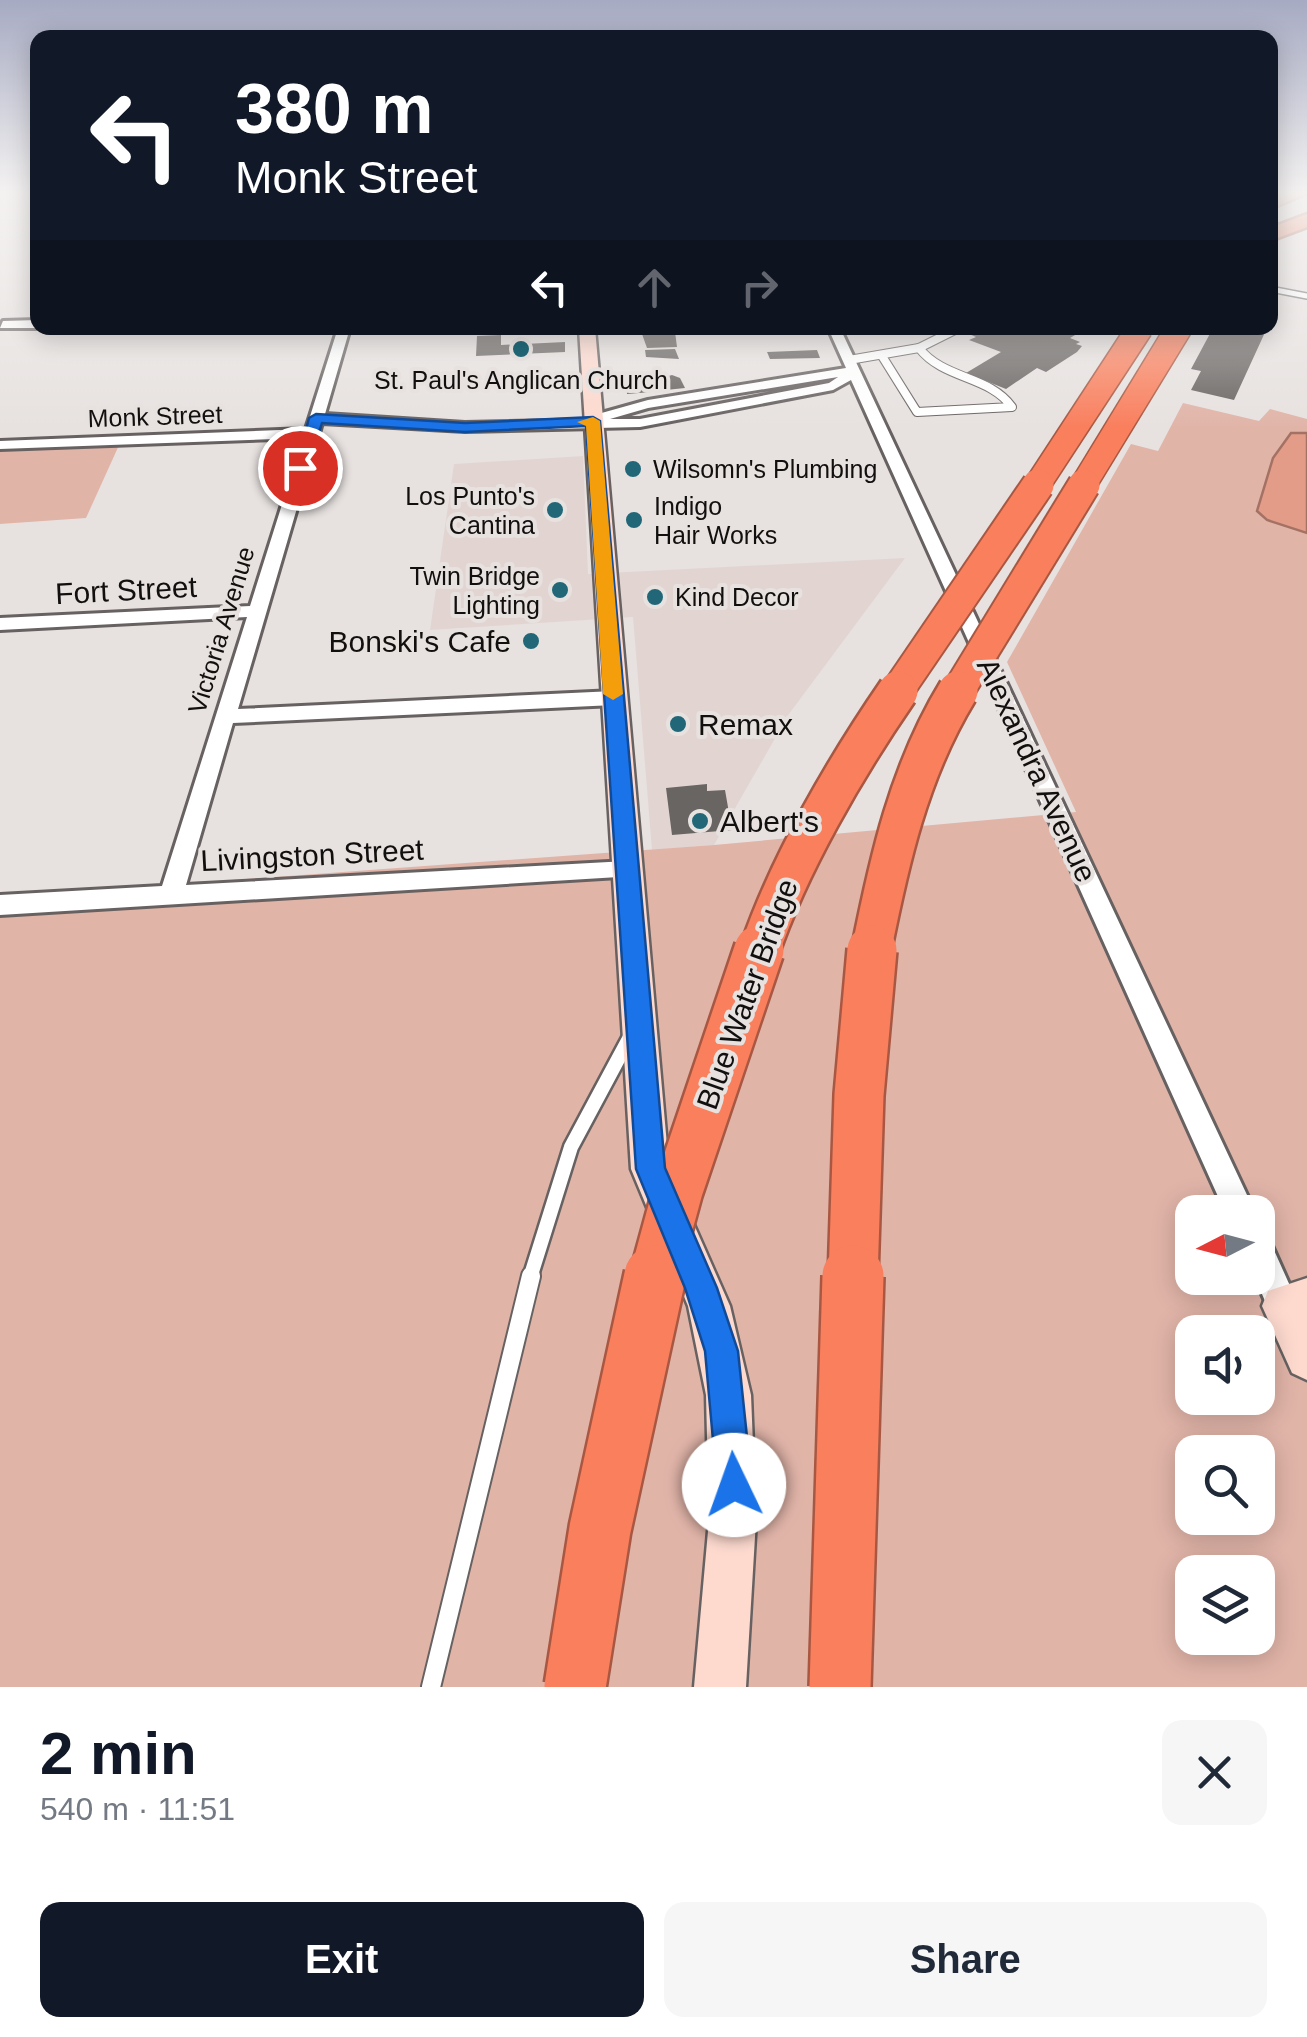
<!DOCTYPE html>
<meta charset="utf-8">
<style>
body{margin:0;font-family:Helvetica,sans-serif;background:#f6f6f7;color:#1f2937;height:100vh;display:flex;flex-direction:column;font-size:38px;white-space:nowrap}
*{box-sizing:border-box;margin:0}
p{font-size:32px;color:#747a83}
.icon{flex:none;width:55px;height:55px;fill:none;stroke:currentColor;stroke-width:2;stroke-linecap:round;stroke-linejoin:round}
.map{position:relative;height:1687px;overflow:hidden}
.drawer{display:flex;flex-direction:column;background:#fff;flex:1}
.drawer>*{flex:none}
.banner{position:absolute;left:30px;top:30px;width:1248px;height:305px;border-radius:20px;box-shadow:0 5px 25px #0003;background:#111827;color:#fff;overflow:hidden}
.needle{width:65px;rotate:264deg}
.controls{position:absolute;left:1175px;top:1195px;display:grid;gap:20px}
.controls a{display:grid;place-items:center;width:100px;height:100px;border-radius:20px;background:#fff;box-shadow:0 5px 25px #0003;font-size:50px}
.pin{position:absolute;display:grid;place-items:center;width:85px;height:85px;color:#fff;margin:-42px;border:5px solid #fff;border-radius:50%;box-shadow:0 2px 10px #0007}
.me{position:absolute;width:110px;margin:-55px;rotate:357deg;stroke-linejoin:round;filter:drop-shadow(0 0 8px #0008)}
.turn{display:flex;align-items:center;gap:35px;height:210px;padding:0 40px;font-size:45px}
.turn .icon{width:130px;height:130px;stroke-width:2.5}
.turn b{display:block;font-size:70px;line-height:85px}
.lanes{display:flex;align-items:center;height:95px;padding:0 40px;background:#0003;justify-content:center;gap:50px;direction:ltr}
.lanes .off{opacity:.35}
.round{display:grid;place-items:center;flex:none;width:105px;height:105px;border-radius:20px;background:#f6f6f7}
.summary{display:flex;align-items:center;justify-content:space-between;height:170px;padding:0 40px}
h1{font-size:60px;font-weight:700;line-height:75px;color:#111827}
.primary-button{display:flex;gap:20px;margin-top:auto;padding:20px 40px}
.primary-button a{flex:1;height:115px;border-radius:20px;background:#111827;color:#fff;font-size:40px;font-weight:700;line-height:115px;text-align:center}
.primary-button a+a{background:#f6f6f7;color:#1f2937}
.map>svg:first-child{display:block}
</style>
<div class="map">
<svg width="1307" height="1687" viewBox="0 0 1307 1687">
<rect width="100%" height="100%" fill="#e7e2e0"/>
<polygon fill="#e2d5d1" points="583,456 588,574 905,558 789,714 714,845 652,850 633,617 430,630 454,464"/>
<g fill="#e1b4a8" fill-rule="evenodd">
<path d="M1183,403L1259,421L1270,409L1307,419V1687H0V897L714,845L1076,812L1007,662L1131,444L1158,451ZM1192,1212H1258V1278H1192ZM1192,1332H1258V1398H1192ZM1192,1452H1258V1518H1192ZM1192,1572H1258V1638H1192Z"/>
<polygon points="120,443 86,518 0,524 0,451"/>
</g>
<polygon fill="#e39c88" stroke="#a47264" stroke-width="2.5" points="1291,433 1307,433 1307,533 1267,520 1257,511 1273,458"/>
<g fill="#696563">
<polygon points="978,328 1087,328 1070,338 1080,342 1076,344 1082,346 1077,352 1046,372 1037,368 1006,389 966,373 1001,352 969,340 976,337 967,333"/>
<polygon points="1213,328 1267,328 1234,400 1191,390 1201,371 1191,369"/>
<polygon points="675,332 677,347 647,348 642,334"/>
<polygon points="501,335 501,345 565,342 565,352 476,356 477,336"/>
<polygon points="675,349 679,359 646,357 645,350"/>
<polygon points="817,350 820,358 770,359 767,352"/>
<polygon points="672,375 680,378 685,388 656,391 652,381"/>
<polygon points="626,379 646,379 651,392 627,394"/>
<polygon points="707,784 707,791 725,790 732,830 672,835 666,788"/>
</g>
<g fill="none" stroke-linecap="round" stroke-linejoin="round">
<defs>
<polyline id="lane-far3" points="1270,289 1307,296"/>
<g id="lane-far2">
<path d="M882,356L917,412L1012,407C989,375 944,380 919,348"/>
<polyline points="849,360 919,348 959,328"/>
</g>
<polyline id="lane-far1" points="530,1278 571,1147 631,1035"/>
<polyline id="lane" points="431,1687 531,1276"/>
<g id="street">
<polygon points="38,320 38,328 0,328 3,321"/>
<path d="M338,328H350L325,414L465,423L598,420V414L648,400L846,368L828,328H840L1255,1212H1225L851,380L833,390L640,427L465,431L322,423L238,709L614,691L624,698L614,705L233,723L186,885L627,861L635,864L639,870L635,876L0,915V895L162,886L247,617L0,630V618L250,606L303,438L0,449V441L306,429ZM838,377L829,383L640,419H610L648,408Z"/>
<polygon points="1258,1235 1269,1239 1299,1306 1294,1317 1283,1322 1272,1317 1255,1278 1258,1278"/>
</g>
<g id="secondary">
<polygon points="579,328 595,328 669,1168 730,1306 751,1395 756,1520 746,1687 694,1687 709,1520 706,1395 688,1306 631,1169"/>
<polygon points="1307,1278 1307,1380 1292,1373 1262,1306 1268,1291"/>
</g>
<g id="highway">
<polygon points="1283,192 1307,192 1307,193 1270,209 1270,198"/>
<polygon points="1307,214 1307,227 1270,241 1270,228"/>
</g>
</defs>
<use href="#lane-far3" stroke="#676261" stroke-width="8"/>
<use href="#lane-far2" stroke="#676261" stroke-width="10"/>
<use href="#lane-far1" stroke="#676261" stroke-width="19"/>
<use href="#lane" stroke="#676261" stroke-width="22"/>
<use href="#street" stroke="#676261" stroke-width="6"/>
<use href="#secondary" stroke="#676261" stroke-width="5"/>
<use href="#highway" stroke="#a85842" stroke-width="5"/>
<use href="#lane-far3" stroke="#fff" stroke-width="5"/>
<use href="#lane-far2" stroke="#fff" stroke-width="8"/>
<use href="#lane-far1" stroke="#fff" stroke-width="14"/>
<use href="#lane" stroke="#fff" stroke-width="18"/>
<use href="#street" fill="#fff" fill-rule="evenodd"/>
<use href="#secondary" fill="#fdd9ce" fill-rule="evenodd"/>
<use href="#highway" fill="#f97f5d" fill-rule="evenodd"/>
<defs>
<g id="highway-bridge-far4">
<polyline points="1036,487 1140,328"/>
<polyline points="1082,487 1179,328"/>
</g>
<g id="highway-bridge-far3">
<polyline points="896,693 1038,485"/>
<polyline points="957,693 1084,485"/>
</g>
<g id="highway-bridge-far2">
<path d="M759,952C789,864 845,768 898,691"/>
<path d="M871,952C889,861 909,771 958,691"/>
</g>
<g id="highway-bridge-far1">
<polyline points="654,1278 678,1190 759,950"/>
<polyline points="853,1278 859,1095 872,950"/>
</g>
<g id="highway-bridge">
<polyline points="575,1687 600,1529 655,1276"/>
<polyline points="840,1687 853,1276"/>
</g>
</defs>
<use href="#highway-bridge-far4" stroke="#a85842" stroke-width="28" stroke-linecap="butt"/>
<use href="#highway-bridge-far3" stroke="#a85842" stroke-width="35" stroke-linecap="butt"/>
<use href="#highway-bridge-far2" stroke="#a85842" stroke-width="44" stroke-linecap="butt"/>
<use href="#highway-bridge-far1" stroke="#a85842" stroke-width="54" stroke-linecap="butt"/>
<use href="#highway-bridge" stroke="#a85842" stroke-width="66" stroke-linecap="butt"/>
<use href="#highway-bridge-far4" stroke="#f97f5d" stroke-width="25"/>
<use href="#highway-bridge-far3" stroke="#f97f5d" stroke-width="31"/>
<use href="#highway-bridge-far2" stroke="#f97f5d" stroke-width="39"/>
<use href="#highway-bridge-far1" stroke="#f97f5d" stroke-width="49"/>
<use href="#highway-bridge" stroke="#f97f5d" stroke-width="61"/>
</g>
<linearGradient id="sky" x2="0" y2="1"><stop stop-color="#a6aac2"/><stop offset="0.45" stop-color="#f4f2f1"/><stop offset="1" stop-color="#f4f2f1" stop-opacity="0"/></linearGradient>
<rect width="1307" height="428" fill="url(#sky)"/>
<polygon fill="#1a73e8" stroke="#114b97" stroke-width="2.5" points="316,414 465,423 593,417 600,421 665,1168 717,1288 738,1351 752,1485 747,1498 734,1503 722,1498 717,1485 705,1351 685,1288 636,1169 586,426 465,432 322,423 308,468 295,472 309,418"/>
<polygon fill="#f59e0b" points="593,417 600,421 623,694 613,700 603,694 586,426 577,422"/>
<g fill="#216777" stroke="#e7e2e0" stroke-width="4">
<circle cx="521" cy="349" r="10"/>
<circle cx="633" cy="469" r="10"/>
<circle cx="555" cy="510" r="10"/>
<circle cx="634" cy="520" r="10"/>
<circle cx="560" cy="590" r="10"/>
<circle cx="655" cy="597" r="10"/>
<circle cx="531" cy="641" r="10"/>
<circle cx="678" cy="724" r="10"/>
<circle cx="700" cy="821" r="10"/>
</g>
<g text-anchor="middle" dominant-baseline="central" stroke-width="8" stroke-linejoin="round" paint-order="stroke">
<g font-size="25" fill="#12100f" stroke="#e7e2e0" text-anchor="start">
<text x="521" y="380" text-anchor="middle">St. Paul's Anglican Church</text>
<text x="653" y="469">Wilsomn's Plumbing</text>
<text x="535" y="496" text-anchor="end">Los Punto's<tspan x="535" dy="29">Cantina</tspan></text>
<text x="654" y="506">Indigo<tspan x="654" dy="29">Hair Works</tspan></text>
<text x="540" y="576" text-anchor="end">Twin Bridge<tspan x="540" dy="29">Lighting</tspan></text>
<text x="675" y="597">Kind Decor</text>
</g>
<g font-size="25" fill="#12100f" stroke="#e7e2e0">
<text transform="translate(155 416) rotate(-2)">Monk Street</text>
<text transform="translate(221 630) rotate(-73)">Victoria Avenue</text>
</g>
<g font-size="30" fill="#12100f" stroke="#e7e2e0">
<text transform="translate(126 590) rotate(-3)">Fort Street</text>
<text transform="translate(1037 770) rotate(65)">Alexandra Avenue</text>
<text transform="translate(312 855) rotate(-3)">Livingston Street</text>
<text transform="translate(747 994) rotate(-70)">Blue Water Bridge</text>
</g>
<g font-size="30" fill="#12100f" stroke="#e7e2e0" text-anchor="start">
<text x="511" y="641" text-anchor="end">Bonski's Cafe</text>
<text x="698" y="724">Remax</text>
<text x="720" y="821">Albert's</text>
</g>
</g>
</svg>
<div class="controls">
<a><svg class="needle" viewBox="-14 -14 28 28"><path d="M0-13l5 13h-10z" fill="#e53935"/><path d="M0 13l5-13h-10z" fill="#747a83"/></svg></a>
<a><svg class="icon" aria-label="sound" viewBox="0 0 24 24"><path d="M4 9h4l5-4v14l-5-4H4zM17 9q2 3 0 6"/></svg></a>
<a><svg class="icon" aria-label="search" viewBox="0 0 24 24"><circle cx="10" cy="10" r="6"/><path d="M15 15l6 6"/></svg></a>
<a><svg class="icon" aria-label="layers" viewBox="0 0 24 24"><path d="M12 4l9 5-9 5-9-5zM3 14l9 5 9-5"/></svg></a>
</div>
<div class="pin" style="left:300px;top:468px;background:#d93025"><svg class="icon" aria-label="arrive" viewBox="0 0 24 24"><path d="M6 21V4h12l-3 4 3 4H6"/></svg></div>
<svg class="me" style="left:734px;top:1485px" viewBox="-20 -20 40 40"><circle r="19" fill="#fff"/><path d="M0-13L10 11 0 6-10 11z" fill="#1a73e8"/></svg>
<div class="banner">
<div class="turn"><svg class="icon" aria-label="left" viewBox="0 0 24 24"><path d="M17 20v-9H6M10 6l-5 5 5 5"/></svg><div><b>380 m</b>Monk Street</div></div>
<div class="lanes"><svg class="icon" aria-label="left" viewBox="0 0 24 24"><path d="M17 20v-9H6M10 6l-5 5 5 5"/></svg><svg class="icon off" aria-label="ahead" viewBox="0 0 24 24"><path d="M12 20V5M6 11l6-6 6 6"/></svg><svg class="icon off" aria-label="right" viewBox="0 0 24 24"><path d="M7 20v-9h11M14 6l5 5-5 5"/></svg></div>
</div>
</div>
<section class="drawer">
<div class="summary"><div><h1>2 min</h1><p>540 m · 11:51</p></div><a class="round"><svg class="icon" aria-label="close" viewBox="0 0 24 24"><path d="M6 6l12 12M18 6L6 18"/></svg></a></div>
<div class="primary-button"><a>Exit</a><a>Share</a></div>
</section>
